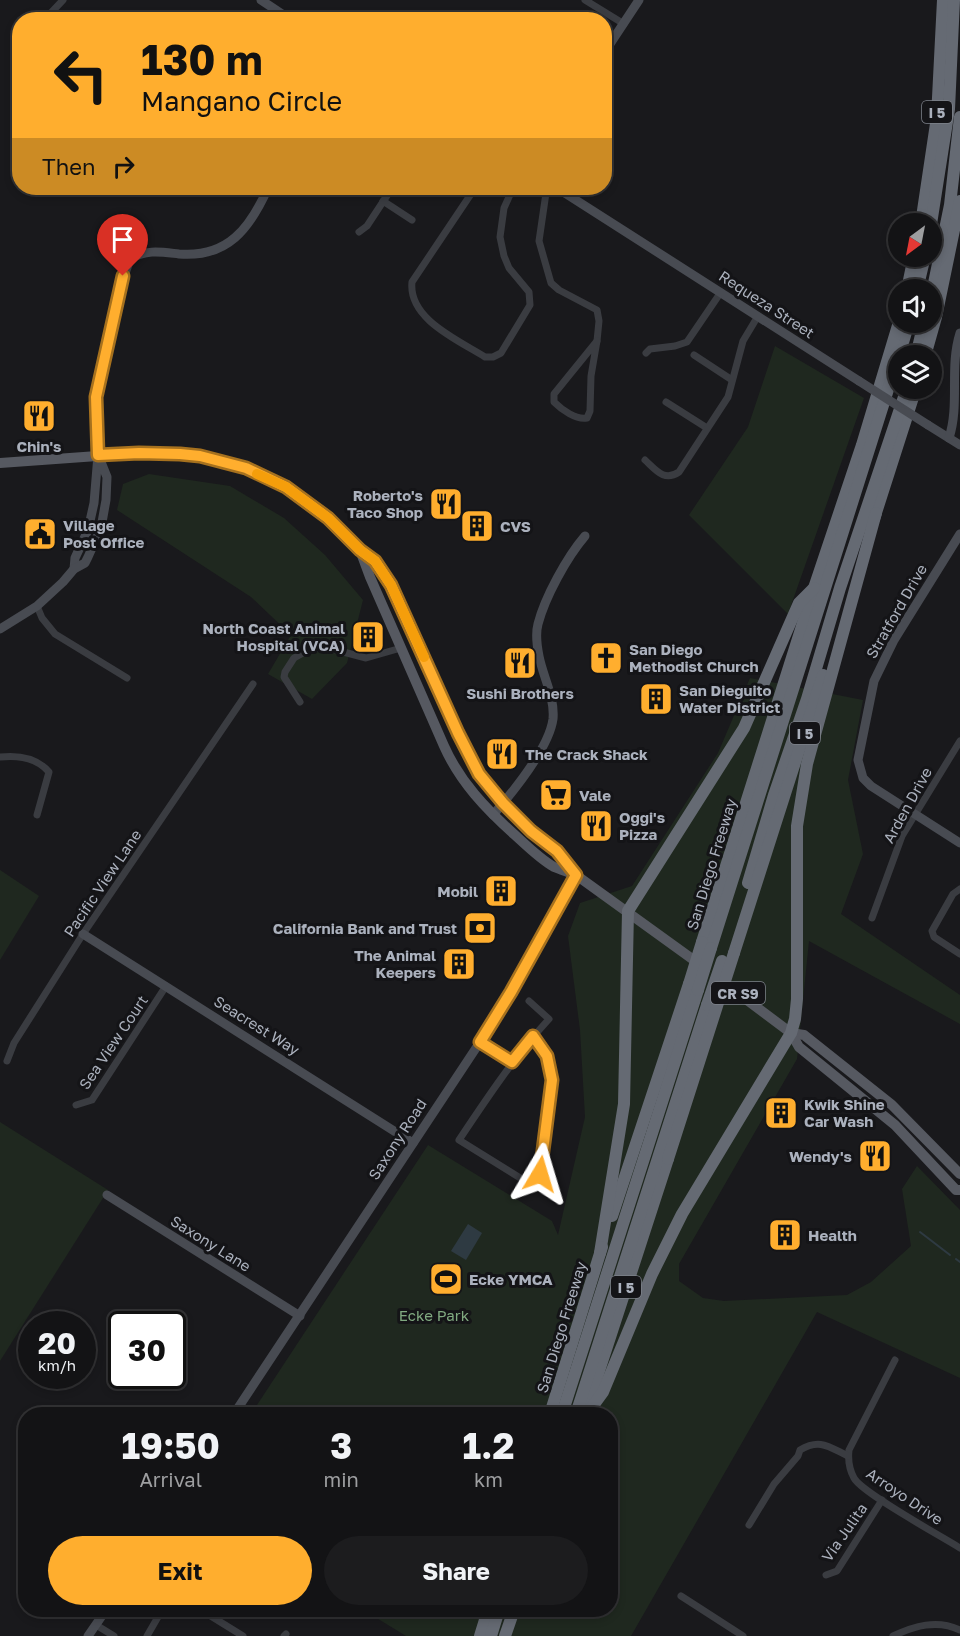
<!DOCTYPE html>
<style>
body{margin:0;font-family:"Golos Text",sans-serif;background:#1c1c1e;color:#f1f3f6;height:100vh;display:flex;flex-direction:column;font-size:22px;white-space:nowrap}
*{box-sizing:border-box;margin:0}
p{font-size:20px;color:#9d9ea0}
.icon{flex:none;width:33px;height:33px;fill:none;stroke:currentColor;stroke-width:2;stroke-linecap:round;stroke-linejoin:round}
.map{position:relative;flex:1;overflow:hidden}
.side{position:absolute;left:18px;top:1407px;width:600px;height:210px;display:flex;flex-direction:column;background:#131315;border-radius:24px;box-shadow:0 3px 9px #0003,0 0 0 2px #323234}
.side>*{flex:none}
.banner{position:absolute;left:12px;top:12px;width:600px;height:183px;border-radius:24px;box-shadow:0 3px 9px #0003,0 0 0 2px #323234;background:#ffae2e;color:#111;overflow:hidden}
.needle{width:39px;rotate:212deg}
.tools{position:absolute;left:888px;top:213px;display:grid;gap:12px}
.tools a{display:grid;place-items:center;width:54px;height:54px;border-radius:50%;background:#131315;box-shadow:0 3px 9px #0003,0 0 0 2px #323234;font-size:30px}
.speed{position:absolute;left:18px;top:1311px;display:flex;gap:12px;font-size:30px;font-weight:700;text-align:center}
.speed>*{display:grid;place-content:center;width:78px;height:78px;border-radius:50%;background:#131315;box-shadow:0 3px 9px #0003,0 0 0 2px #323234;line-height:1}
.speed small{font-size:15px;font-weight:400}
.speed .limit{border:3px solid #111;border-radius:9px;background:#fff;color:#111}
.pin{position:absolute;display:grid;place-items:center;width:51px;height:51px;color:#fff;margin:-62px -26px;border-radius:50% 50% 50% 0;rotate:-45deg;box-shadow:0 0 6px #0007}
.pin .icon{rotate:45deg}
.me{position:absolute;width:66px;margin:-33px;rotate:7deg;stroke-linejoin:round;filter:drop-shadow(0 0 4px #0008)}
.turn{display:flex;align-items:center;gap:21px;height:126px;padding:0 30px;font-size:27px}
.turn .icon{width:78px;height:78px;stroke-width:2.5}
.turn b{display:block;font-size:42px;line-height:51px}
.then{display:flex;align-items:center;height:57px;padding:0 30px;background:#0003;gap:12px;font-size:22px}
.eta{display:flex;justify-content:space-evenly;align-items:center;height:102px;text-align:center}
.eta b{font-size:36px;font-weight:700;line-height:42px}
.primary-button{display:flex;gap:12px;margin-top:auto;padding:12px 30px}
.primary-button a{flex:1;height:69px;border-radius:36px;background:#ffae2e;color:#111;font-size:24px;font-weight:700;line-height:69px;text-align:center}
.primary-button a+a{background:#1c1c1e;color:#f1f3f6}
.map>svg:first-child{display:block}
</style>
<div class="map">
<svg width="960" height="1636" viewBox="0 0 960 1636">
<rect width="100%" height="100%" fill="#19191c"/>
<g fill="#1f281f">
<polygon points="775,346 864,398 788,614 689,515 748,427"/>
<polygon points="149,474 230,486 284,518 325,555 363,600 347,663 312,699 268,674 291,635 251,597 117,510 123,484"/>
<polygon points="750,678 863,700 848,780 863,854 841,914 960,995 960,1024 809,941 797,1059 679,1264 679,1281 703,1298 724,1301 847,1295 871,1282 911,1246 902,1189 917,1166 960,1210 960,1378 817,1312 631,1636 406,1636 375,1617 358,1610 610,1610 610,1414 251,1414 428,1145 552,1221 558,1235 585,1117 580,1030 568,936 580,903 632,886 718,753"/>
<polygon points="0,870 39,896 0,960"/>
<polygon points="0,1122 108,1190 0,1361"/>
</g>
<polygon fill="#2e3a42" points="468,1224 482,1233 466,1260 451,1251"/>
<g fill="none" stroke-linecap="round" stroke-linejoin="round">
<g stroke="#2e3a42" stroke-width="2">
<polyline points="920,1232 950,1255"/>
<polyline points="956,1259 960,1262"/>
</g>
<g stroke="#3a3c41" stroke-width="7">
<polyline points="585,0 624,24"/>
<polyline points="48,16 63,0"/>
<polyline points="405,20 407,16"/>
<polyline points="379,188 388,194"/>
<path d="M475,188L412,282C408,319 458,340 485,357H493L501,353L530,305L529,292L509,268L504,256L500,237L504,208L513,188"/>
<polyline points="549,188 546,193 539,241 551,283 559,290 597,310 599,321 597,341"/>
<polyline points="383,201 412,220"/>
<polyline points="359,232 367,226 392,188"/>
<path d="M597,341L591,376L590,411L587,418C576,420 562,410 554,402V394Z"/>
<polyline points="646,353 650,349 675,346 687,342 721,292"/>
<polyline points="694,355 732,380"/>
<polyline points="666,402 707,428"/>
<path d="M645,460C656,470 664,482 679,472L728,397L743,341L758,316"/>
<polyline points="37,606 42,618 55,634 127,678"/>
<polyline points="300,702 284,677 285,672 294,658 312,648 332,649 366,658 401,648"/>
<path d="M0,757C18,755 37,758 49,772L37,815"/>
<polyline points="960,889 953,894 932,931 934,937 960,954"/>
<polyline points="872,918 902,836 960,741"/>
<path d="M529,1001L549,1019C515,1056 487,1098 459,1140L525,1181C533,1183 536,1181 540,1174L552,1080L547,1056L533,1036"/>
<polyline points="480,1042 512,1062"/>
<polyline points="7,1061 14,1043 83,934 253,684"/>
<polyline points="76,1105 92,1100 166,986"/>
<path d="M895,1360L849,1450C848,1459 849,1469 854,1478C862,1493 941,1536 960,1548"/>
<path d="M749,1525L774,1484L798,1456L800,1450C820,1438 829,1447 848,1456"/>
<polyline points="826,1575 837,1571 882,1500"/>
<polyline points="681,1596 743,1636"/>
<polyline points="201,1610 243,1636"/>
<polyline points="281,1610 285,1611"/>
<polyline points="96,1625 114,1636"/>
<polyline points="147,1636 162,1610"/>
<polyline points="284,1636 286,1634"/>
<path d="M893,1636C914,1626 937,1619 960,1630"/>
</g>
<g stroke="#484b52" stroke-width="9">
<polyline points="261,0 291,20"/>
<polyline points="604,53 639,0"/>
<polyline points="557,188 859,381"/>
<polyline points="928,425 960,445"/>
<path d="M949,438C960,404 949,368 960,333"/>
<polyline points="960,534 894,640 874,681 858,760 863,778 871,786 960,843"/>
<path d="M74,569L75,558L88,530L94,503L98,455L95,405L98,381L113,322L119,290L130,259C147,249 161,252 179,254C228,258 250,228 268,188"/>
<polyline points="0,629 37,606 63,582 74,569 85,563 88,557 101,528 106,500 107,477 99,457"/>
<path d="M493,815C512,793 549,748 553,719C555,697 543,677 539,656C537,646 535,635 538,624C545,597 567,557 585,536"/>
<polyline points="83,934 413,1143"/>
<polyline points="107,1195 300,1316"/>
<polyline points="234,1414 480,1042 511,992 576,875"/>
<polyline points="88,1636 106,1610"/>
</g>
<g stroke="#565961" stroke-width="10">
<polyline points="0,463 139,453 180,454 200,456 246,469 286,487 328,518 360,550 375,561 391,585 403,610 450,717 479,774 503,803 531,831 557,851 576,874"/>
<path d="M360,550L370,577L444,746C460,782 486,809 515,835C527,846 540,859 554,867C561,870 569,872 576,875L702,966"/>
<polyline points="719,979 791,1033 804,1035 892,1105 960,1174"/>
<polyline points="791,1033 799,1047 895,1125 956,1190 960,1190"/>
</g>
<g stroke="#656a73" stroke-width="12">
<polyline points="921,224 937,117 943,0"/>
<polyline points="931,224 949,109 954,0"/>
<polyline points="907,290 914,256"/>
<polyline points="917,290 925,256"/>
<polyline points="932,293 950,205 960,117"/>
<polyline points="899,356 909,322"/>
<polyline points="916,356 924,322"/>
<polyline points="925,356 936,317 960,201"/>
<polyline points="874,519 916,388"/>
<polyline points="748,883 774,795 807,699 840,588 907,388"/>
<polyline points="702,942 814,588 862,445 899,322"/>
<polyline points="711,948 898,358"/>
<polyline points="734,953 823,675"/>
<polyline points="612,1216 689,984"/>
<polyline points="600,1253 624,1104 628,911 744,728 799,603 814,588"/>
<polyline points="587,1408 668,1159"/>
<polyline points="550,1414 602,1247"/>
<polyline points="562,1414 698,990"/>
<polyline points="576,1414 707,1005"/>
<polyline points="587,1414 603,1392 652,1274 682,1214 791,1033 795,1019 797,999 797,826 807,764 876,513"/>
<polyline points="480,1636 488,1610"/>
<polyline points="491,1636 499,1610"/>
<polyline points="505,1636 514,1610"/>
</g>
<polyline stroke="#484b52" stroke-width="9" points="859,381 928,425"/>
<g stroke="#656a73" stroke-width="12">
<polyline points="689,984 702,942"/>
<polyline points="698,990 711,948"/>
<polyline points="707,1005 722,961"/>
<polyline points="668,1159 734,953"/>
</g>
</g>
<g fill="none" stroke-linecap="round" stroke-linejoin="round">
<defs>
<polyline id="route" points="123,276 96,397 98,455 139,453 180,454 200,456 246,468 286,487 328,518 360,550 375,561 391,585 458,733 479,774 503,803 531,831 557,851 576,875 511,992 480,1042 512,1062 533,1036 547,1056 552,1080 540,1174"/>
</defs>
<use href="#route" stroke="#a6711e" stroke-width="15"/>
<use href="#route" stroke="#ffae2e" stroke-width="10"/>
<polyline stroke="#f59e0b" stroke-width="10" points="257,474 286,487 328,518 360,550 375,561 391,585 424,657"/>
</g>
<defs>
<symbol id="restaurant-square" viewBox="-11 -11 22 22"><rect x="-9" y="-9" width="18" height="18" rx="4" fill="#ffae2e" stroke="#141417"/><path d="M-5-6h1v4h1v-4h1v4h1v-4h1v5L-1.5 .5V6h-2V.5L-5-1ZM5-6V6H3V1.5H1.5Q1.5-4 5-6Z" fill="#111"/></symbol>
<symbol id="building-square" viewBox="-11 -11 22 22"><rect x="-9" y="-9" width="18" height="18" rx="4" fill="#ffae2e" stroke="#141417"/><path d="M-4-6H4V6H1V3H-1V6H-4ZM-2.5-4.3h1.7v1.8h-1.7ZM.8-4.3h1.7v1.8H.8ZM-2.5-1h1.7V.8h-1.7ZM.8-1h1.7V.8H.8Z" fill="#111"/></symbol>
<symbol id="civic-square" viewBox="-11 -11 22 22"><rect x="-9" y="-9" width="18" height="18" rx="4" fill="#ffae2e" stroke="#141417"/><path d="M-.6-6.5H3V-4.5H.6V-3L4-1V1h2V6H-6V1h2V-1L-.6-3ZM-1.2 2.5V6h2.4V2.5Z" fill="#111"/></symbol>
<symbol id="church-square" viewBox="-11 -11 22 22"><rect x="-9" y="-9" width="18" height="18" rx="4" fill="#ffae2e" stroke="#141417"/><path d="M-1.2-6h2.4v3.5h3.3v2.4h-3.3V6h-2.4V-.1h-3.3v-2.4h3.3Z" fill="#111"/></symbol>
<symbol id="supermarket-square" viewBox="-11 -11 22 22"><rect x="-9" y="-9" width="18" height="18" rx="4" fill="#ffae2e" stroke="#141417"/><path d="M-6-5.5h2.5l.6 2H6L4.5 2H-2.5L-4.4-4H-6ZM-1.5 3.2a1.3 1.3 0 1 0 .1 0ZM3 3.2a1.3 1.3 0 1 0 .1 0Z" fill="#111"/></symbol>
<symbol id="bank-square" viewBox="-11 -11 22 22"><rect x="-9" y="-9" width="18" height="18" rx="4" fill="#ffae2e" stroke="#141417"/><path d="M-6-4H6V4H-6ZM0-2.3a2.3 2.3 0 1 0 0 4.6a2.3 2.3 0 1 0 0-4.6Z" fill="#111"/></symbol>
<symbol id="stadium-square" viewBox="-11 -11 22 22"><rect x="-9" y="-9" width="18" height="18" rx="4" fill="#ffae2e" stroke="#141417"/><path d="M0-5a6.5 5 0 1 0 0 10a6.5 5 0 1 0 0-10ZM-3.5-1.8h7v3.6h-7Z" fill="#111"/></symbol>
</defs>
<g fill-rule="evenodd">
<use href="#restaurant-square" x="20" y="397" width="38" height="38"/>
<use href="#restaurant-square" x="427" y="485" width="38" height="38"/>
<use href="#building-square" x="458" y="507" width="38" height="38"/>
<use href="#civic-square" x="21" y="515" width="38" height="38"/>
<use href="#building-square" x="349" y="618" width="38" height="38"/>
<use href="#church-square" x="587" y="639" width="38" height="38"/>
<use href="#restaurant-square" x="501" y="644" width="38" height="38"/>
<use href="#building-square" x="637" y="680" width="38" height="38"/>
<use href="#restaurant-square" x="483" y="735" width="38" height="38"/>
<use href="#supermarket-square" x="537" y="776" width="38" height="38"/>
<use href="#restaurant-square" x="577" y="807" width="38" height="38"/>
<use href="#building-square" x="482" y="872" width="38" height="38"/>
<use href="#bank-square" x="461" y="909" width="38" height="38"/>
<use href="#building-square" x="440" y="945" width="38" height="38"/>
<use href="#building-square" x="762" y="1094" width="38" height="38"/>
<use href="#restaurant-square" x="856" y="1137" width="38" height="38"/>
<use href="#building-square" x="766" y="1216" width="38" height="38"/>
<use href="#stadium-square" x="427" y="1260" width="38" height="38"/>
</g>
<g text-anchor="middle" dominant-baseline="central" stroke-width="6" stroke-linejoin="round" paint-order="stroke">
<g fill="#141417" stroke="#7e828b" stroke-width="1.5">
<rect x="922" y="101" width="30" height="22" rx="4.5"/>
<rect x="790" y="722" width="30" height="22" rx="4.5"/>
<rect x="711" y="982" width="54" height="22" rx="4.5"/>
<rect x="611" y="1276" width="30" height="22" rx="4.5"/>
</g>
<g font-size="14" font-weight="bold" fill="#abb1bd">
<text x="937" y="112">I 5</text>
<text x="805" y="733">I 5</text>
<text x="738" y="993">CR S9</text>
<text x="626" y="1287">I 5</text>
</g>
<g font-size="15" fill="#abb1bd" stroke="#141417">
<text transform="translate(767 304) rotate(33)">Requeza Street</text>
<text transform="translate(896 611) rotate(-60)">Stratford Drive</text>
<text transform="translate(907 805) rotate(-61)">Arden Drive</text>
<text transform="translate(711 864) rotate(-73)">San Diego Freeway</text>
<text transform="translate(102 883) rotate(-56)">Pacific View Lane</text>
<text transform="translate(257 1025) rotate(32)">Seacrest Way</text>
<text transform="translate(113 1042) rotate(-56)">Sea View Court</text>
<text transform="translate(397 1139) rotate(-57)">Saxony Road</text>
<text transform="translate(211 1243) rotate(32)">Saxony Lane</text>
<text transform="translate(561 1327) rotate(-73)">San Diego Freeway</text>
<text transform="translate(905 1496) rotate(34)">Arroyo Drive</text>
<text transform="translate(844 1532) rotate(-55)">Via Julita</text>
</g>
<g font-size="15" font-weight="bold" fill="#abb1bd" stroke="#141417" text-anchor="start">
<text x="39" y="446" text-anchor="middle">Chin's</text>
<text x="423" y="495" text-anchor="end">Roberto's<tspan x="423" dy="17">Taco Shop</tspan></text>
<text x="63" y="525">Village<tspan x="63" dy="17">Post Office</tspan></text>
<text x="500" y="526">CVS</text>
<text x="345" y="628" text-anchor="end">North Coast Animal<tspan x="345" dy="17">Hospital (VCA)</tspan></text>
<text x="629" y="649">San Diego<tspan x="629" dy="17">Methodist Church</tspan></text>
<text x="679" y="690">San Dieguito<tspan x="679" dy="17">Water District</tspan></text>
<text x="520" y="693" text-anchor="middle">Sushi Brothers</text>
<text x="525" y="754">The Crack Shack</text>
<text x="579" y="795">Vale</text>
<text x="619" y="817">Oggi's<tspan x="619" dy="17">Pizza</tspan></text>
<text x="478" y="891" text-anchor="end">Mobil</text>
<text x="457" y="928" text-anchor="end">California Bank and Trust</text>
<text x="436" y="955" text-anchor="end">The Animal<tspan x="436" dy="17">Keepers</tspan></text>
<text x="804" y="1104">Kwik Shine<tspan x="804" dy="17">Car Wash</tspan></text>
<text x="852" y="1156" text-anchor="end">Wendy's</text>
<text x="808" y="1235">Health</text>
<text x="469" y="1279">Ecke YMCA</text>
</g>
<g font-size="15" fill="#80a980" stroke="#141417">
<text x="434" y="1315">Ecke Park</text>
</g>
</g>
</svg>
<div class="tools">
<a><svg class="needle" viewBox="-14 -14 28 28"><path d="M0-13l5 13h-10z" fill="#e53935"/><path d="M0 13l5-13h-10z" fill="#9d9ea0"/></svg></a>
<a><svg class="icon" aria-label="sound" viewBox="0 0 24 24"><path d="M4 9h4l5-4v14l-5-4H4zM17 9q2 3 0 6"/></svg></a>
<a><svg class="icon" aria-label="layers" viewBox="0 0 24 24"><path d="M12 4l9 5-9 5-9-5zM3 14l9 5 9-5"/></svg></a>
</div>
<div class="speed"><div>20<small>km/h</small></div><div class="limit">30</div></div>
<div class="pin" style="left:123px;top:276px;background:#d93025"><svg class="icon" aria-label="arrive" viewBox="0 0 24 24"><path d="M6 21V4h12l-3 4 3 4H6"/></svg></div>
<svg class="me" style="left:540px;top:1174px" viewBox="-20 -20 40 40"><path d="M0-17L14 15 0 8-14 15z" fill="#ffae2e" stroke="#fff" stroke-width="4"/></svg>
<div class="banner">
<div class="turn"><svg class="icon" aria-label="left" viewBox="0 0 24 24"><path d="M17 20v-9H6M10 6l-5 5 5 5"/></svg><div><b>130 m</b>Mangano Circle</div></div>
<div class="then">Then<svg class="icon" aria-label="right" viewBox="0 0 24 24"><path d="M7 20v-9h11M14 6l5 5-5 5"/></svg></div>
</div>
<section class="side">
<div class="eta">
<div><b>19:50</b><p>Arrival</p></div>
<div><b>3</b><p>min</p></div>
<div><b>1.2</b><p>km</p></div>
</div>
<div class="primary-button"><a>Exit</a><a>Share</a></div>
</section>
</div>
